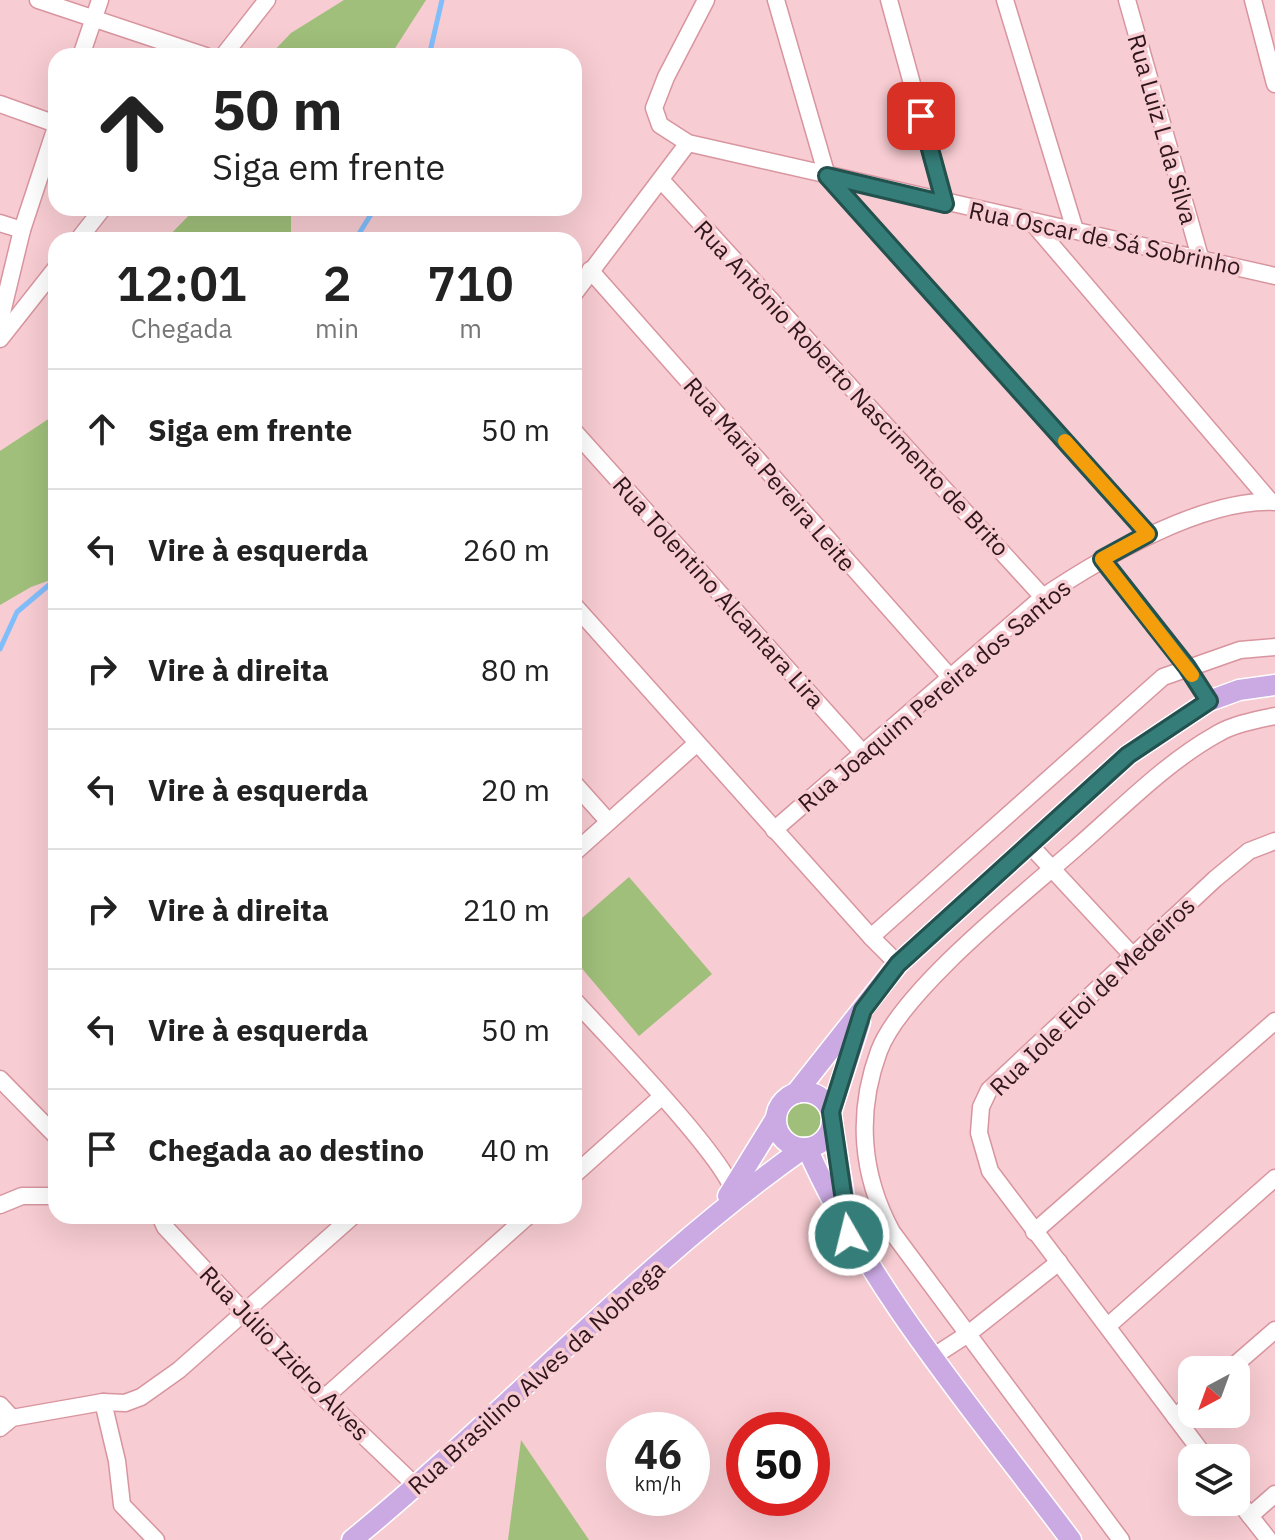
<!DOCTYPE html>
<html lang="pt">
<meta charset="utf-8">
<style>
body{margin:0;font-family:"IBM Plex Sans",sans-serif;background:#f6f6f6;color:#222;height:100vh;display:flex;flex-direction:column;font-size:30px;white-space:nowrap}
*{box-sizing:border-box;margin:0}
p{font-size:26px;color:#767676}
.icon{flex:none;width:44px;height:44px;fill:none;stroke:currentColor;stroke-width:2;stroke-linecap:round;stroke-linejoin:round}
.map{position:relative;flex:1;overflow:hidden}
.side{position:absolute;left:48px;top:232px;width:534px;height:992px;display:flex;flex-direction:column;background:#fff;border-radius:24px;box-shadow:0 8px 32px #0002}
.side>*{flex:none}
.hud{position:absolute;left:48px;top:48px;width:534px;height:168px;border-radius:24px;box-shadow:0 8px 32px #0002;background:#fff;color:#222;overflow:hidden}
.needle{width:52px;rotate:221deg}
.controls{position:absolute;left:1178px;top:1356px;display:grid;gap:16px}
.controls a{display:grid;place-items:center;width:72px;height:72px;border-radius:16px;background:#fff;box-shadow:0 8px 32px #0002;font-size:40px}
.speed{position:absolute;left:606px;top:1412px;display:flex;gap:16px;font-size:40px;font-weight:700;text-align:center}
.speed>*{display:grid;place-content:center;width:104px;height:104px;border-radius:50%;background:#fff;box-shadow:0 8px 32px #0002;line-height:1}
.speed small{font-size:20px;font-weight:400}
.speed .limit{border:12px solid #d22;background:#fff;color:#111}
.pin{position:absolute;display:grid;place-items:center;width:68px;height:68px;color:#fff;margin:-34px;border-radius:16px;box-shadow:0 4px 12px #0006}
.me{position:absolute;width:88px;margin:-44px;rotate:352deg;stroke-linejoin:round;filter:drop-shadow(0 0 6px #0008)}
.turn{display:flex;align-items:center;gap:28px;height:168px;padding:0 32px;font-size:36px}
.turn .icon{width:104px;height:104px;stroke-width:2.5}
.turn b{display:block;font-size:56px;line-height:68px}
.eta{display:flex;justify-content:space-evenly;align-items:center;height:136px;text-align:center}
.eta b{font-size:48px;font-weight:600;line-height:56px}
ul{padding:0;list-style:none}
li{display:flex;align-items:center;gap:24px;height:120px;padding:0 32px;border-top:2px solid #e0e0e0}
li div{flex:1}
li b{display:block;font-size:30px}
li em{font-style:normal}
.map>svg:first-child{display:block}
</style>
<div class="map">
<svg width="1275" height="1540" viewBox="0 0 1275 1540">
<rect width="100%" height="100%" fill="#f7ccd2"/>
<g fill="#9fbf7a">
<polygon points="344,0 426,0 390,56 269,56 291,33"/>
<polygon points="196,208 291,208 291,236 289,240 165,240"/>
<polygon points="56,414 56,578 31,587 0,605 0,451"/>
<polygon points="629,877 712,974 639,1036 574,959 574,925"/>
<circle cx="804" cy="1120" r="17"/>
<polygon points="521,1440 589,1540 508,1540"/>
</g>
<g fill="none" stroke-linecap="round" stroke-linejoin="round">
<g stroke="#80befb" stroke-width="5">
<polyline points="429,56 442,0"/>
<polyline points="355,240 375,208"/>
<polyline points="0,649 17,612 56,579"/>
</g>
<defs>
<g id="minor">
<polyline points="38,0 206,56"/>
<polyline points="706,0 666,77 654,108 660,125 688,143 1275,276"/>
<polyline points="776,0 827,176 1148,534"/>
<polyline points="889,0 945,204"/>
<polyline points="1005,0 1075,230"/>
<polyline points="1127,0 1200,257"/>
<polyline points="1253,0 1275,84"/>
<polyline points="81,56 100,0"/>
<polyline points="223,56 267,0"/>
<polyline points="0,104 56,124"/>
<polyline points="661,180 1043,597"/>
<polyline points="1031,221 1270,501"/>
<polyline points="0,223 22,230"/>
<polyline points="78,240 103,208"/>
<polyline points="590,270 950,677"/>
<polyline points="574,294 688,143"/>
<polyline points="0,321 22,230 56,127"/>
<polyline points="0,339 56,268"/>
<polyline points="574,431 863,753"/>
<polyline points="1102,559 1187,667 1209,701"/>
<polyline points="574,605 871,937"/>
<polyline points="574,783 608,821"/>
<path d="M774,830L1043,597C1101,558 1204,498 1275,502"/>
<polyline points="1029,844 1132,955"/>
<polyline points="574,853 696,744"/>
<polyline points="898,964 871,937 1163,677 1240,650 1275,647"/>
<path d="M574,1000C604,1033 730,1162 734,1195"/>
<polyline points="0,1079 56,1136"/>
<polyline points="574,1175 660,1098"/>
<polyline points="0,1205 22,1196 56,1196"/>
<polyline points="160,1216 165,1227 324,1398 416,1486"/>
<polyline points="1034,1232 1275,1021"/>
<polyline points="1109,1325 1275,1178"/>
<polyline points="934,1356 968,1334 1059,1262"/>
<polyline points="1229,1370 1275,1330"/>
<polyline points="324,1398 528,1216"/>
<polyline points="103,1402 117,1461 122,1505 156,1540"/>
<polyline points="0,1405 12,1418"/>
<polyline points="1175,1417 1192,1402"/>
<polyline points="0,1428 12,1418 103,1402 125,1403 141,1397 179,1370 353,1216"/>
<polyline points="1206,1458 990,1171 979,1133 981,1107 989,1090 1215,879 1249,851 1275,841"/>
<polyline points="1236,1498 1269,1540"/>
<polyline points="1250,1516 1275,1494"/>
<path d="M1121,1540L892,1232C861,1175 856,1113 879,1051C902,990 1024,894 1076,848C1121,809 1165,763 1217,734C1234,724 1256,720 1275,716"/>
</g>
<g id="major">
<circle cx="804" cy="1120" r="28"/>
<polyline points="796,1093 898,964 1128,755 1209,701 1239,690 1275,685"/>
<polyline points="831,1112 860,1022"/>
<polyline points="832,1121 847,1216"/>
<path d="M807,1148C871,1292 977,1414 1071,1540"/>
<polyline points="728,1196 776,1118"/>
<path d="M352,1540C506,1414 641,1263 804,1148"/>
</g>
</defs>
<use href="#minor" stroke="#d8959f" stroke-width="19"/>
<use href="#major" stroke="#fff" stroke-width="23"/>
<use href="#minor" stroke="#fff" stroke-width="16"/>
<use href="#major" stroke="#cbaae4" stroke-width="20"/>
</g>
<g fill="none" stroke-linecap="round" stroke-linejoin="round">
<defs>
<polyline id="route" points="849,1235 831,1112 863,1010 898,964 1128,755 1209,701 1187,667 1102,559 1148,534 827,176 945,204 921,116"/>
</defs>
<use href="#route" stroke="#22514e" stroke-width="20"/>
<use href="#route" stroke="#357d78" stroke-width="14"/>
<polyline stroke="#f59e0b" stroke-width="14" points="1065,441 1148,534 1102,559 1192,675"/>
</g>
<g text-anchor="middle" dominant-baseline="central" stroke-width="7" stroke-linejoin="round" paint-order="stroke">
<g font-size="24" fill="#2f161b" stroke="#f7ccd2">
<text transform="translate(1163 129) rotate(74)">Rua Luiz L da Silva</text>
<text transform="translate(1105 238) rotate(12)">Rua Oscar de Sá Sobrinho</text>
<text transform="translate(852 388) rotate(47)">Rua Antônio Roberto Nascimento de Brito</text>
<text transform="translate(770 474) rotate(49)">Rua Maria Pereira Leite</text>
<text transform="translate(719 592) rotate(48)">Rua Tolentino Alcantara Lira</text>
<text transform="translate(934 695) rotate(-40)">Rua Joaquim Pereira dos Santos</text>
<text transform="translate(1092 996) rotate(-44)">Rua Iole Eloi de Medeiros</text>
<text transform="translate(285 1353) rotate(46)">Rua Júlio Izidro Alves</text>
<text transform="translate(536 1377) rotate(-42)">Rua Brasilino Alves da Nobrega</text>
</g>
</g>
</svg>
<div class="controls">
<a><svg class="needle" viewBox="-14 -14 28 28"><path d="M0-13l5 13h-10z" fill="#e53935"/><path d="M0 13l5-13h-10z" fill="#767676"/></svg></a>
<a><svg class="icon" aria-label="layers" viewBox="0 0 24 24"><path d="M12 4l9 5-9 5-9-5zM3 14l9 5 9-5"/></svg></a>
</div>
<div class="speed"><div>46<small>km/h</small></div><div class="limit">50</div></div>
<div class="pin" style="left:921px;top:116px;background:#d93025"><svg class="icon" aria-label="arrive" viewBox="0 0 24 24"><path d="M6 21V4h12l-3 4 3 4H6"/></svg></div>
<svg class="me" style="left:849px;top:1235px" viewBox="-20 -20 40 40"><circle r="17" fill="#357d78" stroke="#fff" stroke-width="3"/><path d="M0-11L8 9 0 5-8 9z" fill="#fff"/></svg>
<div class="hud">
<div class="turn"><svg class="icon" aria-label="ahead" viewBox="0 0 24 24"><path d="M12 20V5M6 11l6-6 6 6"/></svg><div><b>50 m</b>Siga em frente</div></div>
</div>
<section class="side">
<div class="eta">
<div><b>12:01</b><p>Chegada</p></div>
<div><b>2</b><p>min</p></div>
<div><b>710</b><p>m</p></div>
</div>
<ul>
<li><svg class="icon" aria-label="ahead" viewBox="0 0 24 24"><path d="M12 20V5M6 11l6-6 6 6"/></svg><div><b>Siga em frente</b></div><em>50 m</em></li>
<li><svg class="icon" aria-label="left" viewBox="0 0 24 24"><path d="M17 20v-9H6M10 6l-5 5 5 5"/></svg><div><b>Vire à esquerda</b></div><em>260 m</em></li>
<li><svg class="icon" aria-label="right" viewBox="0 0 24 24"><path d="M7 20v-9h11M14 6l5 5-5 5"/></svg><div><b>Vire à direita</b></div><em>80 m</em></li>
<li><svg class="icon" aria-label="left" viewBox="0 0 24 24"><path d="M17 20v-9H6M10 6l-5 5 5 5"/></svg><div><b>Vire à esquerda</b></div><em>20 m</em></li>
<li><svg class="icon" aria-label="right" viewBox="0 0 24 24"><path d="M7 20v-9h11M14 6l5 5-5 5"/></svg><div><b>Vire à direita</b></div><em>210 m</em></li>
<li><svg class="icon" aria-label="left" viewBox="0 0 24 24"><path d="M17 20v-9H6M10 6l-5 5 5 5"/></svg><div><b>Vire à esquerda</b></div><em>50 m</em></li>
<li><svg class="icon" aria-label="arrive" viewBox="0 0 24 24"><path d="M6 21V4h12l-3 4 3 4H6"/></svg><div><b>Chegada ao destino</b></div><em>40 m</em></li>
</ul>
</section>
</div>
